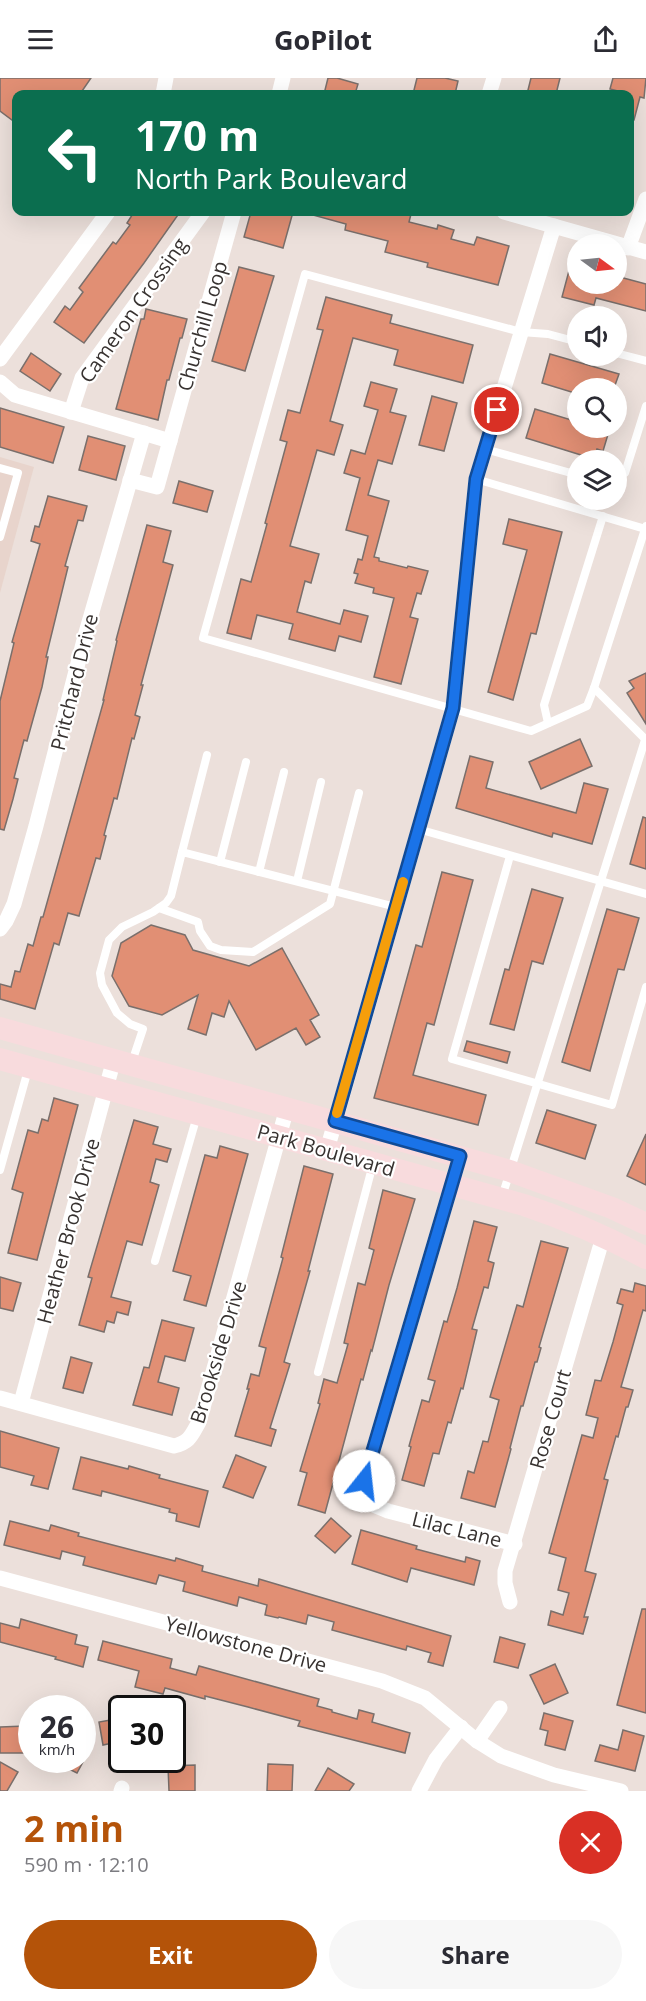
<!DOCTYPE html>
<meta charset="utf-8">
<style>
body{margin:0;font-family:"Open Sans",sans-serif;background:#f7f7f7;color:#2b2b33;height:100vh;display:flex;flex-direction:column;font-size:22px;white-space:nowrap}
*{box-sizing:border-box;margin:0}
p{font-size:20px;color:#7c7c81}
.icon{flex:none;width:33px;height:33px;fill:none;stroke:currentColor;stroke-width:2;stroke-linecap:round;stroke-linejoin:round}
.map{position:relative;height:1713px;overflow:hidden}
.details{display:flex;flex-direction:column;background:#fff;flex:1}
.details>*{flex:none}
.top-card{position:absolute;left:12px;top:12px;width:622px;height:126px;border-radius:12px;box-shadow:0 6px 24px #0002;background:#0b6e4f;color:#fff;overflow:hidden}
.needle{width:39px;rotate:105deg}
.fabs{position:absolute;left:567px;top:156px;display:grid;gap:12px}
.fabs a{display:grid;place-items:center;width:60px;height:60px;border-radius:50%;background:#fff;box-shadow:0 6px 24px #0002;font-size:30px}
.speed{position:absolute;left:18px;top:1617px;display:flex;gap:12px;font-size:30px;font-weight:700;text-align:center}
.speed>*{display:grid;place-content:center;width:78px;height:78px;border-radius:50%;background:#fff;box-shadow:0 6px 24px #0002;line-height:1}
.speed small{font-size:15px;font-weight:400}
.speed .limit{border:3px solid #111;border-radius:9px;background:#fff;color:#111}
.pin{position:absolute;display:grid;place-items:center;width:51px;height:51px;color:#fff;margin:-26px;border:3px solid #fff;border-radius:50%;box-shadow:0 2px 6px #0007}
.me{position:absolute;width:66px;margin:-33px;rotate:16deg;stroke-linejoin:round;filter:drop-shadow(0 0 4px #0008)}
.turn{display:flex;align-items:center;gap:21px;height:126px;padding:0 24px;font-size:27px}
.turn .icon{width:78px;height:78px;stroke-width:2.5}
.turn b{display:block;font-size:42px;line-height:51px}
.round{display:grid;place-items:center;flex:none;width:63px;height:63px;border-radius:32px;background:#f7f7f7}
.head{display:flex;align-items:center;justify-content:space-between;height:102px;padding:0 24px}
h1{font-size:36px;font-weight:700;line-height:45px;color:#b45309}
.action{display:flex;gap:12px;margin-top:auto;padding:12px 24px}
.action a{flex:1;height:69px;border-radius:36px;background:#b45309;color:#fff;font-size:24px;font-weight:700;line-height:69px;text-align:center}
.action a+a{background:#f7f7f7;color:#2b2b33}
header{display:flex;justify-content:space-between;align-items:center;height:78px;padding:0 24px;background:#fff;font-size:27px;font-weight:700}
.map>svg:first-child{display:block}
</style>
<header><svg class="icon" aria-label="menu" viewBox="0 0 24 24"><path d="M4 6h16M4 12h16M4 18h16"/></svg>GoPilot<svg class="icon" aria-label="share" viewBox="0 0 24 24"><path d="M12 15V3M7 8l5-5 5 5M5 13v7h14v-7"/></svg></header>
<div class="map">
<svg width="646" height="1713" viewBox="0 0 646 1713">
<rect width="100%" height="100%" fill="#ece0db"/>
<polygon fill="#e8d4cc" points="0,379 34,389 0,515"/>
<g fill="#e18f74" stroke="#7a6f6b" stroke-width="1.5">
<polygon points="0,0 91,0 80,16 16,16 16,45 0,33"/>
<polygon points="328,0 337,0 358,6 355,16 324,16"/>
<polygon points="417,0 445,0 458,3 455,16 413,16"/>
<polygon points="531,0 560,0 556,16 527,16"/>
<polygon points="613,0 646,0 644,20 640,19 634,42 630,42 630,16 610,11"/>
<polygon points="134,134 180,134 144,185 84,265 54,244 65,228 70,232 83,214 79,210 113,164 116,166 130,147 127,145"/>
<polygon points="251,134 293,134 283,170 244,159"/>
<polygon points="314,134 402,134 411,136 409,144 437,151 438,147 454,152 451,161 474,167 477,159 509,168 498,207 427,189 428,185 385,174 388,163 345,152 346,146 313,137"/>
<polygon points="574,174 578,174 578,206 616,206 616,198 646,206 646,233 596,220 594,227 562,219"/>
<polygon points="239,189 274,198 245,293 212,283"/>
<polygon points="326,219 392,237 390,245 473,267 463,305 394,287 398,272 353,260 330,343 343,347 334,377 317,372 290,468 319,476 311,505 305,503 297,534 340,546 344,532 368,538 361,564 339,558 335,573 289,561 293,546 257,537 251,561 227,555 241,501 251,504 267,446 265,445 287,364 280,362 288,332 300,335 323,252 317,251"/>
<polygon points="146,231 187,241 182,260 180,260 169,302 167,302 158,342 116,331 141,241 144,241"/>
<polygon points="31,275 61,296 50,313 20,293"/>
<polygon points="550,276 619,296 614,310 578,310 578,316 542,305"/>
<polygon points="371,304 397,311 390,334 406,338 392,386 378,382 368,417 389,423 374,479 379,480 379,483 407,490 408,488 428,493 421,516 417,515 410,539 418,541 401,606 374,599 394,520 373,515 374,510 355,505 358,496 354,495 358,481 362,482 368,458 346,452 360,400 344,395 351,372 365,376 378,332 364,328"/>
<polygon points="432,318 457,325 444,373 419,367"/>
<polygon points="0,330 64,349 53,385 0,369"/>
<polygon points="535,331 578,344 578,350 598,350 609,353 603,373 597,371 594,381 526,360"/>
<polygon points="88,358 125,368 116,402 79,392"/>
<polygon points="179,403 213,413 207,434 173,425"/>
<polygon points="48,418 87,428 83,443 78,442 65,488 68,489 46,579 48,579 42,609 27,663 24,662 14,700 18,701 13,721 4,752 0,751 0,623 14,565 12,564 40,466 31,463 35,448 39,449"/>
<polygon points="509,441 562,454 536,556 531,555 513,622 488,614 527,472 503,466"/>
<polygon points="147,447 171,453 163,484 173,487 141,607 143,607 135,637 140,639 134,661 132,660 117,721 114,720 104,757 106,758 100,781 96,780 79,838 68,835 59,867 54,865 35,931 0,921 0,906 11,909 15,893 20,894 28,866 33,868 41,839 43,839 104,622 103,622 117,563 116,562"/>
<polygon points="646,595 646,646 627,615 634,610 629,603"/>
<polygon points="580,661 592,688 541,711 529,684"/>
<polygon points="470,678 493,684 486,710 576,735 584,705 608,711 592,766 553,755 552,759 456,730"/>
<polygon points="643,739 646,740 646,791 630,786"/>
<polygon points="442,794 473,802 434,947 427,945 413,997 486,1017 478,1047 374,1020 416,867 422,869"/>
<polygon points="532,811 563,820 543,886 532,883 514,952 490,946 505,891 509,892"/>
<polygon points="607,831 639,840 624,892 618,891 590,993 562,984"/>
<polygon points="151,847 185,857 193,872 249,888 282,870 319,937 310,942 320,959 306,967 296,950 256,972 229,923 224,939 212,935 206,957 188,951 198,917 162,937 129,928 112,898 121,865"/>
<polygon points="467,963 510,974 507,985 464,973"/>
<polygon points="54,1020 78,1027 37,1182 8,1175 23,1115 12,1111 28,1052 38,1055 42,1041 48,1043"/>
<polygon points="547,1032 596,1047 585,1081 536,1065"/>
<polygon points="134,1042 158,1049 153,1066 171,1071 167,1084 156,1081 150,1104 159,1107 142,1167 127,1163 111,1219 131,1224 128,1237 117,1234 114,1245 107,1243 104,1254 79,1247 92,1200 88,1199"/>
<polygon points="646,1056 646,1107 627,1098"/>
<polygon points="220,1068 248,1076 206,1228 184,1222 191,1198 173,1193 205,1077 217,1080"/>
<polygon points="304,1088 333,1096 308,1193 310,1193 284,1284 290,1286 270,1350 276,1352 271,1368 235,1358 249,1311 247,1311 251,1296 259,1298 266,1270 259,1268 283,1180 281,1179"/>
<polygon points="383,1112 415,1121 389,1207 372,1273 371,1272 363,1302 361,1301 325,1435 298,1427 307,1395 300,1393 320,1326 318,1325 324,1301 337,1305 348,1266 344,1265 358,1205 365,1207 374,1172 369,1170"/>
<polygon points="474,1143 497,1149 488,1183 494,1185 488,1210 484,1209 472,1251 477,1252 463,1311 461,1310 451,1345 448,1344 439,1376 433,1375 424,1408 402,1402 411,1369 409,1368 422,1322 429,1324 435,1303 428,1301 444,1243 447,1244 457,1210"/>
<polygon points="541,1163 568,1170 539,1269 541,1270 537,1284 535,1284 523,1328 521,1328 510,1370 511,1371 495,1429 461,1420 468,1393 474,1395 483,1363 488,1364 499,1322 490,1319 517,1227 523,1229"/>
<polygon points="0,1199 21,1205 13,1233 0,1230"/>
<polygon points="635,1205 646,1208 646,1233 643,1232 621,1309 633,1312 628,1329 626,1329 618,1359 616,1358 604,1401 608,1402 585,1493 596,1496 584,1539 588,1539 583,1556 548,1547 551,1533 563,1537 569,1515 558,1512 566,1480 549,1475 582,1357 593,1360 598,1340 586,1337 595,1302 601,1303 613,1264 623,1227 617,1225 621,1211 633,1214"/>
<polygon points="162,1242 194,1250 185,1283 165,1278 158,1304 179,1310 172,1337 133,1327 144,1289 149,1290"/>
<polygon points="71,1279 92,1285 83,1315 63,1310"/>
<polygon points="0,1353 59,1370 48,1411 31,1407 34,1398 0,1389"/>
<polygon points="236,1377 266,1389 253,1420 223,1409"/>
<polygon points="81,1379 128,1391 129,1388 160,1397 159,1400 208,1413 199,1449 176,1443 177,1436 169,1434 170,1431 102,1413 101,1418 73,1411"/>
<polygon points="331,1440 351,1458 335,1475 315,1458"/>
<polygon points="10,1443 49,1453 51,1447 79,1455 78,1458 132,1472 175,1483 176,1480 203,1488 202,1493 258,1508 259,1501 451,1558 443,1588 428,1584 431,1575 407,1568 406,1572 332,1552 334,1544 308,1537 306,1546 279,1539 278,1540 265,1537 267,1527 239,1519 237,1528 183,1513 185,1504 159,1497 156,1506 83,1487 85,1479 62,1473 60,1481 4,1467"/>
<polygon points="361,1452 417,1468 416,1471 465,1484 466,1479 480,1483 474,1507 411,1490 407,1504 352,1486"/>
<polygon points="642,1531 646,1531 646,1635 617,1627"/>
<polygon points="21,1541 77,1557 75,1566 88,1569 83,1589 55,1581 56,1579 0,1564 0,1545 19,1550"/>
<polygon points="500,1559 525,1566 518,1590 494,1584"/>
<polygon points="103,1563 172,1581 170,1590 196,1597 199,1588 319,1621 317,1628 332,1632 332,1634 357,1641 359,1632 374,1636 372,1644 410,1655 405,1675 298,1648 300,1643 248,1629 205,1618 205,1621 165,1610 163,1616 135,1609 139,1593 98,1582"/>
<polygon points="555,1586 568,1615 544,1626 530,1597"/>
<polygon points="544,1635 573,1643 565,1672 545,1667 548,1653 540,1651"/>
<polygon points="122,1640 122,1663 103,1667 99,1644"/>
<polygon points="25,1648 26,1675 0,1675 0,1649"/>
<polygon points="623,1652 644,1658 635,1693 595,1683 600,1667 618,1672"/>
<polygon points="51,1682 84,1682 77,1695"/>
<polygon points="0,1684 18,1694 7,1713 0,1713"/>
<polygon points="268,1686 293,1687 292,1713 267,1713"/>
<polygon points="195,1687 195,1713 169,1713 168,1688"/>
<polygon points="328,1690 354,1706 349,1713 315,1713"/>
</g>
<g fill="none" stroke-linecap="round" stroke-linejoin="round">
<g stroke="#fff" stroke-width="8">
<polyline points="578,264 548,256 521,254 305,196 203,560 531,653 587,628 594,610 646,448"/>
<polyline points="616,275 646,283"/>
<polyline points="485,371 578,397"/>
<polyline points="0,390 18,395 0,459"/>
<polyline points="616,400 625,395 646,328"/>
<polyline points="476,401 645,451"/>
<polyline points="594,610 646,662"/>
<polyline points="548,645 544,627 603,438"/>
<polyline points="418,751 646,816"/>
<polyline points="182,774 207,677"/>
<polyline points="510,778 452,981 612,1027 646,909"/>
<polyline points="220,784 246,684"/>
<polyline points="259,794 284,694"/>
<polyline points="297,803 321,704"/>
<polyline points="159,830 198,844 200,853 210,868 221,872 253,874 330,826 359,715"/>
<polyline points="132,984 143,951 130,946 117,935 102,907 100,895 109,862 122,849 153,834 166,825 171,818 182,774 396,829"/>
<polyline points="0,1092 28,992"/>
<polyline points="502,1119 645,662"/>
<polyline points="155,1183 197,1038"/>
<polyline points="318,1294 373,1086"/>
</g>
<g stroke="#fff" stroke-width="15">
<polyline points="163,16 166,0"/>
<polyline points="279,16 283,0"/>
<polyline points="489,16 494,0"/>
<polyline points="504,134 646,174"/>
<polyline points="628,170 646,121"/>
<polyline points="0,281 108,134"/>
<polyline points="0,304 15,317 170,363"/>
<polyline points="71,334 82,300 203,134"/>
<polyline points="130,402 157,409 234,134"/>
<polyline points="0,851 6,843 14,826 36,748 85,558 144,355"/>
<polyline points="327,1072 453,630 476,401 554,148"/>
<path d="M460,1078L364,1403C363,1426 369,1425 388,1433L515,1466"/>
<path d="M0,1320L174,1368C190,1364 191,1358 199,1344L287,1030"/>
<polyline points="21,1325 114,981"/>
<polyline points="0,1500 382,1603 425,1620 477,1663 501,1678 554,1697 621,1713"/>
<polyline points="510,1524 505,1505 505,1493 603,1159"/>
<polyline points="477,1663 500,1630"/>
<polyline points="121,1713 122,1710"/>
<polyline points="419,1713 436,1681 461,1649"/>
</g>
<g stroke="#f8dbdd" stroke-width="22">
<polyline points="0,950 510,1093 612,1130 646,1146"/>
<path d="M0,981L524,1127C566,1141 607,1159 646,1180"/>
</g>
</g>
<g fill="none" stroke-linecap="round" stroke-linejoin="round">
<defs>
<polyline id="route" points="364,1403 460,1078 335,1043 453,630 476,401 497,332"/>
</defs>
<use href="#route" stroke="#114b97" stroke-width="15"/>
<use href="#route" stroke="#1a73e8" stroke-width="10"/>
<polyline stroke="#f59e0b" stroke-width="10" points="337,1035 403,804"/>
</g>
<g text-anchor="middle" dominant-baseline="central" stroke-width="4.5" stroke-linejoin="round" paint-order="stroke">
<g font-size="20" fill="#373230" stroke="#fff">
<text transform="translate(133 232) rotate(-55)">Cameron Crossing</text>
<text transform="translate(202 248) rotate(-74)">Churchill Loop</text>
<text transform="translate(74 604) rotate(-76)">Pritchard Drive</text>
<text transform="translate(326 1072) rotate(16)">Park Boulevard</text>
<text transform="translate(68 1153) rotate(-75)">Heather Brook Drive</text>
<text transform="translate(218 1274) rotate(-73)">Brookside Drive</text>
<text transform="translate(550 1341) rotate(-74)">Rose Court</text>
<text transform="translate(457 1451) rotate(14)">Lilac Lane</text>
<text transform="translate(246 1566) rotate(15)">Yellowstone Drive</text>
</g>
</g>
</svg>
<div class="fabs">
<a><svg class="needle" viewBox="-14 -14 28 28"><path d="M0-13l5 13h-10z" fill="#e53935"/><path d="M0 13l5-13h-10z" fill="#7c7c81"/></svg></a>
<a><svg class="icon" aria-label="sound" viewBox="0 0 24 24"><path d="M4 9h4l5-4v14l-5-4H4zM17 9q2 3 0 6"/></svg></a>
<a><svg class="icon" aria-label="search" viewBox="0 0 24 24"><circle cx="10" cy="10" r="6"/><path d="M15 15l6 6"/></svg></a>
<a><svg class="icon" aria-label="layers" viewBox="0 0 24 24"><path d="M12 4l9 5-9 5-9-5zM3 14l9 5 9-5"/></svg></a>
</div>
<div class="speed"><div>26<small>km/h</small></div><div class="limit">30</div></div>
<div class="pin" style="left:497px;top:332px;background:#d93025"><svg class="icon" aria-label="arrive" viewBox="0 0 24 24"><path d="M6 21V4h12l-3 4 3 4H6"/></svg></div>
<svg class="me" style="left:364px;top:1403px" viewBox="-20 -20 40 40"><circle r="19" fill="#fff"/><path d="M0-13L10 11 0 6-10 11z" fill="#1a73e8"/></svg>
<div class="top-card">
<div class="turn"><svg class="icon" aria-label="left" viewBox="0 0 24 24"><path d="M17 20v-9H6M10 6l-5 5 5 5"/></svg><div><b>170 m</b>North Park Boulevard</div></div>
</div>
</div>
<section class="details">
<div class="head"><div><h1>2 min</h1><p>590 m · 12:10</p></div><a class="round" style="background:#d93025;color:#fff"><svg class="icon" aria-label="close" viewBox="0 0 24 24"><path d="M6 6l12 12M18 6L6 18"/></svg></a></div>
<div class="action"><a>Exit</a><a>Share</a></div>
</section>
